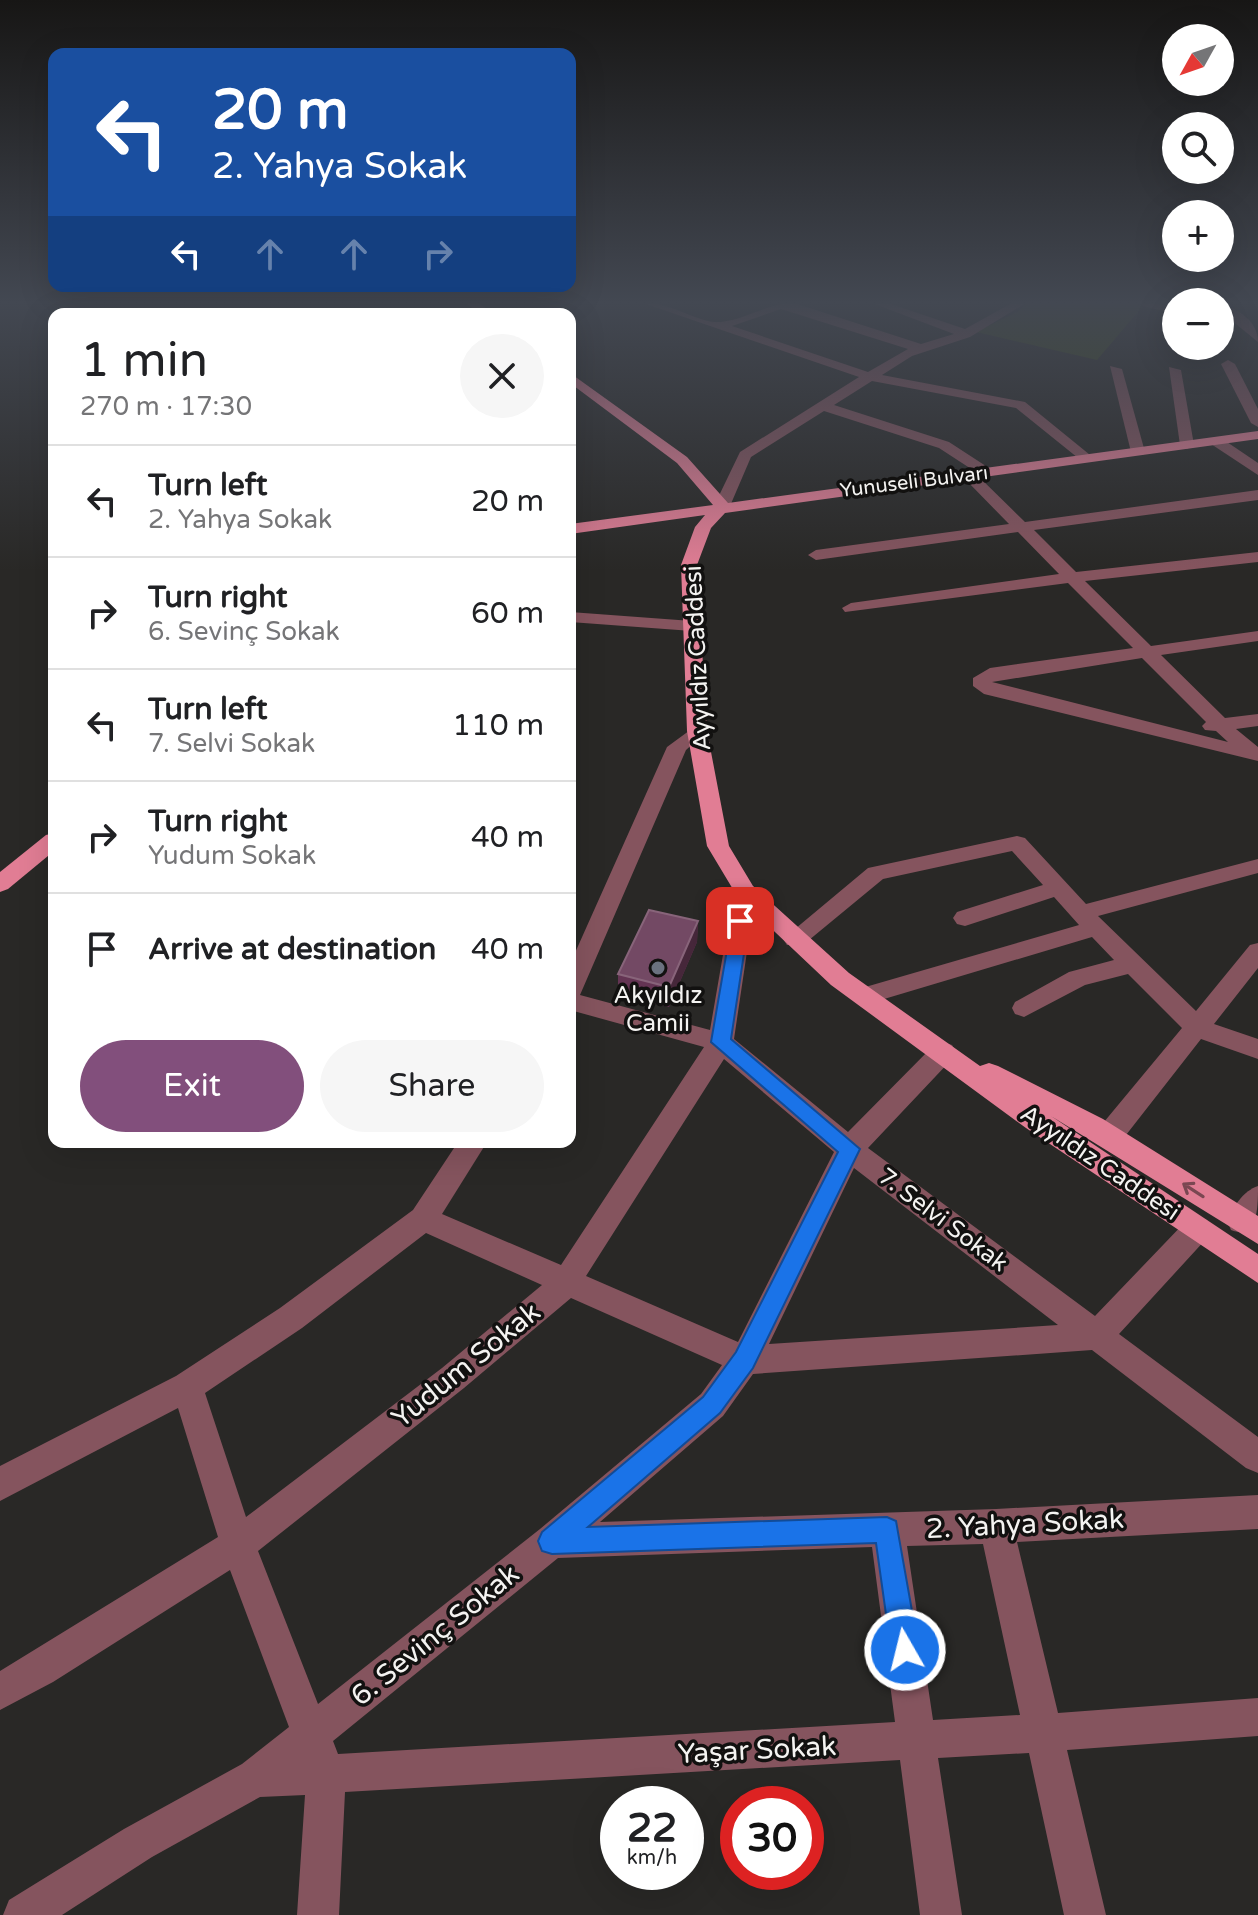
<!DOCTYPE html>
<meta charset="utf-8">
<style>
body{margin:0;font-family:"Varela Round",sans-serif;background:#f6f6f6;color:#202124;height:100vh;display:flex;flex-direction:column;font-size:30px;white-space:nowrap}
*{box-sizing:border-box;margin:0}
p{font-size:26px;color:#757577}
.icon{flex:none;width:44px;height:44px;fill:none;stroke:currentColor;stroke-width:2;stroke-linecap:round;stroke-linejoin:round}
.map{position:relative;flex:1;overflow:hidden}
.details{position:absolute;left:48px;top:308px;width:528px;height:840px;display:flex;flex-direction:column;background:#fff;border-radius:16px;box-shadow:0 8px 32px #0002}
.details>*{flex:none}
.guide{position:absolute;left:48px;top:48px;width:528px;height:244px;border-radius:16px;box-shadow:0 8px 32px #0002;background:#1a4fa0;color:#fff;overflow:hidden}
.needle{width:52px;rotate:230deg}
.controls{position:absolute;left:1162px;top:24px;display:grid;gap:16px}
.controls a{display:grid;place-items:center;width:72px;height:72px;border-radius:50%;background:#fff;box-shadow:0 8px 32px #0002;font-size:40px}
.speed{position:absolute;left:600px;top:1786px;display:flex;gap:16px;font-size:40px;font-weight:700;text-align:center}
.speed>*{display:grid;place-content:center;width:104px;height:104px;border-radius:50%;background:#fff;box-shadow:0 8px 32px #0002;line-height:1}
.speed small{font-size:20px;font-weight:400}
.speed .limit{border:12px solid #d22;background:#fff;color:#111}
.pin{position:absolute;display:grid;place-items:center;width:68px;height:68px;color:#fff;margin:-34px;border-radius:16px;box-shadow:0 4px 12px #0006}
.me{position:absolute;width:88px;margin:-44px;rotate:352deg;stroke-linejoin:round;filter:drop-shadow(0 0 6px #0008)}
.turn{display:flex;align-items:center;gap:28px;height:168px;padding:0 32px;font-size:36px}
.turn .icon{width:104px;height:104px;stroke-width:2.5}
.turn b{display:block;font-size:56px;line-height:68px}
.lanes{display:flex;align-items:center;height:76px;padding:0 32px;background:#0003;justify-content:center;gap:40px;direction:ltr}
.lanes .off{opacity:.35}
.round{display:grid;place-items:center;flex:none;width:84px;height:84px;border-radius:42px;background:#f6f6f6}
.headline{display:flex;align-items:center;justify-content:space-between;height:136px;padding:0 32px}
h1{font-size:48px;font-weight:600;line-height:60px}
.primary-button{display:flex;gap:16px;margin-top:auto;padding:16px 32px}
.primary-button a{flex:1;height:92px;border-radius:48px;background:#824f7c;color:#fff;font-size:32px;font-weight:600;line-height:92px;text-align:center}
.primary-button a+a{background:#f6f6f6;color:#202124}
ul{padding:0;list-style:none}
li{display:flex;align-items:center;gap:24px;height:112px;padding:0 32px;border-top:2px solid #e0e0e0}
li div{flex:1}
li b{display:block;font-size:30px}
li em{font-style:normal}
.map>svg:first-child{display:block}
</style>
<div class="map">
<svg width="1258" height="1915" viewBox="0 0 1258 1915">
<rect width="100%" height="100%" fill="#292826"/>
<polygon fill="#3a471b" points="1027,303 1133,303 1143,306 1097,360 976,332 1019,311"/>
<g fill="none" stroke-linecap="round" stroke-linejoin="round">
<g fill="#85545e" fill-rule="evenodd">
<path d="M643,303C670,301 699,324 721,322C747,319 768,303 794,303L921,344L954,334L872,303H888L965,329L1012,303H1026L970,337L912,356L882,375L1025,402L1095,459L1083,462L1016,408L872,381L834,405L949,442L992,470V476H982L939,448L824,411L751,457L730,506L716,509L714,506L740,452L859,377ZM781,309L908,349L868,372L732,326Z"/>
<polygon points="1141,303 1176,306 1176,314 1143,306"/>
<path d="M1220,303C1238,309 1258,321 1258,342L1220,311Z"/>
<polygon points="1228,360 1235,364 1258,409 1258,427 1251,423 1221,364"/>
<polygon points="1110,366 1122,369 1145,452 1143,455 1131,452"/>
<polygon points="1169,367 1181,370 1194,445 1187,449 1180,445"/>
<polygon points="1211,438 1221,438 1258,463 1258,475 1211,444"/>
<path d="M965,473H975L1025,522L1258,490V500L1034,530L1076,572L1258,552V562L1085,581L1151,646L1258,631V641L1161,655L1225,718L1258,714V726L1236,729L1258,747V761L984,694L973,686V678L990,668L1133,648L1068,583L845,612L842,608L851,603L1059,574L1018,532L816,560L808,555L816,550L1009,524L965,479ZM1142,658L1206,722L1202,726L1205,730L1216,731L1228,742L992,682Z"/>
<polygon points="570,612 692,621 701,626 692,631 570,622"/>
<path d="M697,725L707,731L686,750L580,995L710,1030L734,891L737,886H753L756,891L734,1039L848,1132L934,1045L943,1042L952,1045L956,1052L952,1059L868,1148L1095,1316L1187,1220L1197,1217L1207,1220L1211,1229L1207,1238L1119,1334L1258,1437V1473L1246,1468L1092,1350L753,1374L723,1416L600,1522L996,1509L1258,1495V1529L1017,1542L1058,1713L1258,1698V1736L1067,1750L1106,1915H1064L1029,1753L938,1758L962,1915H920L900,1760L345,1792L339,1915H297L305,1795L260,1797L152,1857L62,1915H3L9,1900L124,1829L242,1764L289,1727L230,1570L53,1682L0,1710V1671L218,1537L178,1408L0,1501V1466L176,1376L280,1308L413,1210L458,1142H487L442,1214L561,1265L704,1047L570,1010V964L667,747ZM724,1059L834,1152L738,1342L586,1276ZM854,1168L1058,1325L769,1344ZM426,1233L542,1285L442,1368L246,1517L205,1393L302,1328ZM571,1298L722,1365L701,1394L540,1529L318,1704L258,1551L464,1388ZM983,1544L1020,1715L933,1720L907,1546ZM872,1547L895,1722L338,1754L333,1741L558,1558Z"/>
<polygon points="1017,836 1025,838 1086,904 1258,859 1258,873 1098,916 1196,1011 1250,945 1258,943 1258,968 1214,1024 1258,1039 1258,1059 1201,1039 1119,1144 1109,1147 1099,1144 1095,1136 1099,1128 1182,1028 1128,974 1085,985 1024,1017 1015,1014 1012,1008 1015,1002 1069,972 1114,960 1092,937 864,1005 855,1002 852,996 855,990 1079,925 1054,897 965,926 957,924 953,918 957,912 1043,885 1012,851 883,879 803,945 787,945 783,939 868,868"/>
<path d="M1258,1186C1258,1207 1258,1241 1231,1230L1227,1221C1233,1207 1243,1191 1258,1186Z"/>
</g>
<g fill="#e17d94" fill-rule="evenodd">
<polygon points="466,303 479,303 493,314 479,314"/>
<polygon points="570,373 687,457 728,503 1258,431 1258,439 725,513 711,528 697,565 707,731 729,846 753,886 849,973 980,1066 989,1063 998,1066 1103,1119 1258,1216 1258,1244 1051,1116 1258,1254 1258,1283 1026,1128 831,985 737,896 707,846 687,731 681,565 695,527 705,515 570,534 570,524 713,505 677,463 570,383"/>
<polygon points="54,833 54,851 8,889 0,892 0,872 46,835"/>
</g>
</g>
<polygon fill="#643453" points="698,921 697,942 669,1007 618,995 618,974"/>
<polygon fill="#46273a" points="698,921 697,942 669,1007 669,987"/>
<polygon fill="#734964" stroke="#88647a" stroke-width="2" points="649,910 698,921 669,987 618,974"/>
<defs><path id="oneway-shaft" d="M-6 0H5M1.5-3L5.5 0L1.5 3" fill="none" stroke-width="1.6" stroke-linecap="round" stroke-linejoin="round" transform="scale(2)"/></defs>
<use stroke="#7a4752" href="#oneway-shaft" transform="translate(1193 1190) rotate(-147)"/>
<linearGradient id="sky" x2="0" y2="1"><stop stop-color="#171615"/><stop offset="0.53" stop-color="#434852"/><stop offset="1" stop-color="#434852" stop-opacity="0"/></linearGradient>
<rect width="1258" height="571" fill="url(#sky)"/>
<polygon fill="#1a73e8" stroke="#114b97" stroke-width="2" points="740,915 749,921 731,1039 860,1149 753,1368 720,1413 588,1527 887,1517 896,1521 919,1650 914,1660 905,1664 895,1660 891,1650 876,1543 552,1554 542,1551 538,1541 542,1532 703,1397 736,1352 838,1152 711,1042 732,921"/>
<circle fill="#6b7280" stroke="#121110" stroke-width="3" cx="658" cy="968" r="8"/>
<g text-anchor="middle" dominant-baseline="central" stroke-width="7" stroke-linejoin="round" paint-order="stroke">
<g font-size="20" fill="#f4f3f1" stroke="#121110">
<text transform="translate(914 482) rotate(-7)">Yunuseli Bulvarı</text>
</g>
<g font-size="24" fill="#f4f3f1" stroke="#121110">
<text transform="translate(698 658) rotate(-93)">Ayyıldız Caddesi</text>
<text transform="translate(1100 1163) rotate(34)">Ayyıldız Caddesi</text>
<text transform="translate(943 1220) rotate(37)">7. Selvi Sokak</text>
</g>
<g font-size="24" fill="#f4f3f1" stroke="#121110">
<text x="658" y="995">Akyıldız<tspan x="658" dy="28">Camii</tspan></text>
</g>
<g font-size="28" fill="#f4f3f1" stroke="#121110">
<text transform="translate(466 1365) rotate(-39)">Yudum Sokak</text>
<text transform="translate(1025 1524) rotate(-3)">2. Yahya Sokak</text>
<text transform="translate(435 1635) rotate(-39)">6. Sevinç Sokak</text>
<text transform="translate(757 1750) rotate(-3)">Yaşar Sokak</text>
</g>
</g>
</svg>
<div class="controls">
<a><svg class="needle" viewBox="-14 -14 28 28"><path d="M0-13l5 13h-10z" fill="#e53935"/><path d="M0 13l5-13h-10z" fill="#757577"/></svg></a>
<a><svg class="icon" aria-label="search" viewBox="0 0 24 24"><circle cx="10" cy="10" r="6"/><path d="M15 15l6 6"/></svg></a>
<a>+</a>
<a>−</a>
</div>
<div class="speed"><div>22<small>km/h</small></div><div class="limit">30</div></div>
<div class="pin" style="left:740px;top:921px;background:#d93025"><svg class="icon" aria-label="arrive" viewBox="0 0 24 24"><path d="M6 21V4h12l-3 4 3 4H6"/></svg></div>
<svg class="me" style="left:905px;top:1650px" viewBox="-20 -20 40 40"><circle r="17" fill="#1a73e8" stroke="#fff" stroke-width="3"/><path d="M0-11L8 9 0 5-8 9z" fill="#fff"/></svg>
<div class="guide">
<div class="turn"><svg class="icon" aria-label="left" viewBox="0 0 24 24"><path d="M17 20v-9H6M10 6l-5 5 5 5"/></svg><div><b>20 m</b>2. Yahya Sokak</div></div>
<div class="lanes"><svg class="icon" aria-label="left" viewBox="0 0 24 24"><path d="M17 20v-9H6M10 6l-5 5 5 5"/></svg><svg class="icon off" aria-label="ahead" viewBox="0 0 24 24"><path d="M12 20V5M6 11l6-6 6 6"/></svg><svg class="icon off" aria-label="ahead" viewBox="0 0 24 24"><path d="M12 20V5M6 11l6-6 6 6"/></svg><svg class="icon off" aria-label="right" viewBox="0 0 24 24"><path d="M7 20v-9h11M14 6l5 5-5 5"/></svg></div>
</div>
<section class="details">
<div class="headline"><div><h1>1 min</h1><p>270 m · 17:30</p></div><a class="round"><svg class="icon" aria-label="close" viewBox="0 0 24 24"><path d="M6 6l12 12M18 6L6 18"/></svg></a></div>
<ul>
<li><svg class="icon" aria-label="left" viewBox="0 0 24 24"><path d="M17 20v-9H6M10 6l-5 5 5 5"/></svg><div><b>Turn left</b><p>2. Yahya Sokak</p></div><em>20 m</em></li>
<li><svg class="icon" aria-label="right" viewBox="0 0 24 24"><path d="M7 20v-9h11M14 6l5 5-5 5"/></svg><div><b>Turn right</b><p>6. Sevinç Sokak</p></div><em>60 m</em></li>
<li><svg class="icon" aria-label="left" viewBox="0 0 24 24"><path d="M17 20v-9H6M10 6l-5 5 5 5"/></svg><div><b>Turn left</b><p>7. Selvi Sokak</p></div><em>110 m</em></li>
<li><svg class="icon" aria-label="right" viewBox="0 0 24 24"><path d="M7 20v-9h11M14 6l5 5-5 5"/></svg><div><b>Turn right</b><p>Yudum Sokak</p></div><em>40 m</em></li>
<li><svg class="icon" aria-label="arrive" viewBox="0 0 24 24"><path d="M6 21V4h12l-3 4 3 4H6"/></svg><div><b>Arrive at destination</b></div><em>40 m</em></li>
</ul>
<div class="primary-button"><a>Exit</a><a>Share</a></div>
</section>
</div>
